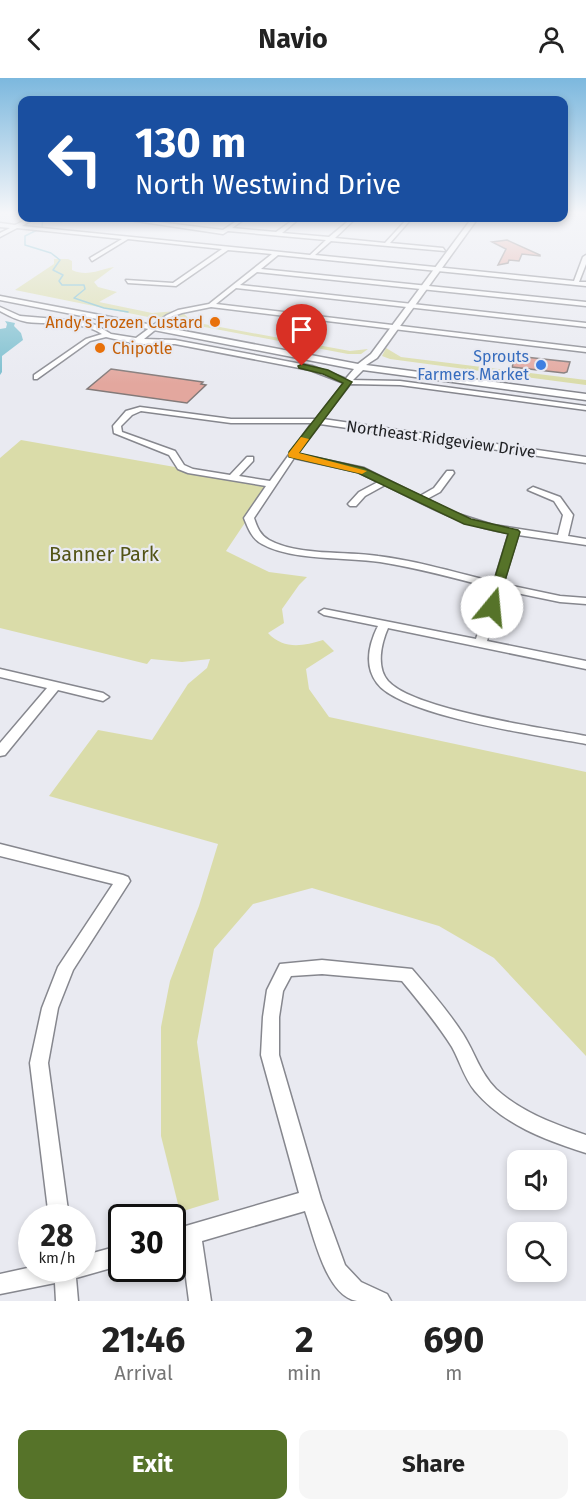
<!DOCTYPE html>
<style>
body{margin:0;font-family:"Fira Sans",sans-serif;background:#f6f6f6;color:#222;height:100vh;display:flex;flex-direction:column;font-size:22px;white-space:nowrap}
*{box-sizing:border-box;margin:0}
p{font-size:20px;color:#767676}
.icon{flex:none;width:33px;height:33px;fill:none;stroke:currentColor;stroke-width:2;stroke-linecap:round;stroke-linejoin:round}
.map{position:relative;height:1223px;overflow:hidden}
.drawer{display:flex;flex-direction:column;background:#fff;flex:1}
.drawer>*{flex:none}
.guide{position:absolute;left:18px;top:18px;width:550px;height:126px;border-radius:12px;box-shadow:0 3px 9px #0003;background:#1a4fa0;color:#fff;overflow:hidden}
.controls{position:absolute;left:507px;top:1072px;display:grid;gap:12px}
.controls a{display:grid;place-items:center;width:60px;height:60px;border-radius:12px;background:#fff;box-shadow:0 3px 9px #0003;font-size:30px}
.speed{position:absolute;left:18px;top:1126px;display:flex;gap:12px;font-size:30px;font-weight:700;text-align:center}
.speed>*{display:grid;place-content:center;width:78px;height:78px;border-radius:50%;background:#fff;box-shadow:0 3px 9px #0003;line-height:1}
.speed small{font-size:15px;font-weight:400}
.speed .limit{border:3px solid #111;border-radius:9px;background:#fff;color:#111}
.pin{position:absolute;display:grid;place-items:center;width:51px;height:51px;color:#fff;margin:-62px -26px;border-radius:50% 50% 50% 0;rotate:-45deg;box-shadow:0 0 6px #0007}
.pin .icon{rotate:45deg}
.me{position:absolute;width:66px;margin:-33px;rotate:17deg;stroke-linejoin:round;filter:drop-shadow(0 0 4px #0008)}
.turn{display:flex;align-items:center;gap:21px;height:126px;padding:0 18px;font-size:27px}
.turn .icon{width:78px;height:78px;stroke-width:2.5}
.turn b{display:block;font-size:42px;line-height:51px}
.eta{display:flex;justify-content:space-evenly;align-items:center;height:102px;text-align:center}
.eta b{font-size:36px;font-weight:700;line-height:42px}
.action{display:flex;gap:12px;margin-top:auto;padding:12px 18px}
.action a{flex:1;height:69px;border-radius:12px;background:#567329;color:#fff;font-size:24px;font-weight:700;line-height:69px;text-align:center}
.action a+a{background:#f6f6f6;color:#222}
header{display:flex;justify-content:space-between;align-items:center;height:78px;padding:0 18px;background:#fff;font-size:27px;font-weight:700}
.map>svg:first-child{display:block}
</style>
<header><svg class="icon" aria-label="back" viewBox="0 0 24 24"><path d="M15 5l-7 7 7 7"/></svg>Navio<svg class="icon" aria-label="person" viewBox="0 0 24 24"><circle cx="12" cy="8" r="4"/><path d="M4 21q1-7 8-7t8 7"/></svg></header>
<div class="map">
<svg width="586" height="1223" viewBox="0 0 586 1223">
<rect width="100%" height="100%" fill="#e9eaf1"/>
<g fill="#dadca9">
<path d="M54,181H68L72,183V192C87,199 98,192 114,189L94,204L98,209L117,214L99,224L152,235L177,233L158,241L15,212L54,186Z"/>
<polygon points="183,235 193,244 350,273 368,271 361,276 348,276 173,243"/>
<polygon points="386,270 401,279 586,302 586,307 390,281 382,278"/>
<path d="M21,362L271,406L226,473L269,494L307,499L299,507L282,531L284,545L268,555C284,572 303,568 323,562L334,573L306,591L309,611L329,639L586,694V978L494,880L439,848L312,810L253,826L214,871L197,964L219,1122L180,1134L161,1058V949L170,903L199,828L218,766L49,718L98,652L152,662L188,606L207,590L210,581L182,584L151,581L147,586L0,550V380Z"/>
</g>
<polygon fill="#7abece" points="5,243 15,245 14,248 21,255 23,262 2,278 2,294 0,297 0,251 6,250 7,246"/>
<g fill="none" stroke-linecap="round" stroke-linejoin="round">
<g stroke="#7abece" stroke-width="1.5">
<polyline points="42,149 43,140"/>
<polyline points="37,152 25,158 25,167 51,175 60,182 53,192 63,197 59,203 62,207 84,207 85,211 74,220 104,230 128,234"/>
</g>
</g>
<g fill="#e3a79e" stroke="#837a79" stroke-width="1.5">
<polygon points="507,162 540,177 540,178 522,176 519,183 509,182 508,185 498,187 506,171 492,164"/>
<polygon points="516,278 570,284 567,294 564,295 512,289"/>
<polygon points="111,291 203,304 201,306 206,307 187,325 87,311"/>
</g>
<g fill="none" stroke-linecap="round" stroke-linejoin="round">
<defs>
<g id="minor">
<path d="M30,140H35L22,148L310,177L326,162L228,153L223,156L116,140H125L223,152L241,140H246L232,150L276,154L296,140H300L282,155L329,159L352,140H356L335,160L385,165L408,140H412L390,165L443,170L445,173L331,163L315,177L574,203L583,179L586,177V186L579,204H586V208L278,177L261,191L586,224V228L257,194L240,207L586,245V249L236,210L216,226L586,270V274L211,229L182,235L171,239L144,261L175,262L312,288L349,302L400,303L586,328V332L400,307L350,306L323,341L586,379V385L320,346L297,376L364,390L420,418L434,410L447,393H453L454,395L440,414L427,421L455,435L493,447L558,457L563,437L554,423L528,412L533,409L560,419L573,437L568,458L586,461V467L518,457L503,506L560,518L586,520V526L560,524L502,512L487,563L586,583V591L388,550C381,566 376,589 388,603C414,632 544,650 586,658V666C542,658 401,638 377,605C364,588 369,566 378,548L324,537L319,534L324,531L476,561L492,510C455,500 418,490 380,484C346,479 292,483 262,466C252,461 248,450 244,440L266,408L188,395L178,391L169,377L114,355L113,348L126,333L140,329L231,341H316L344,305L310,292L175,266H136L106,259L90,263L37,301H34V297L86,261L102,256C80,242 52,247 27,244C17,242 9,238 0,233V229L20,238L79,243L96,247L111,256L136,260L167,237L178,232L209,226L272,176L228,172L176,208L128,205L126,202L173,205L222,171L128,161L92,183L90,180L122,161L17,150L0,159V155L10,150L0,149V145L15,147ZM141,333L231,345H312L270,403L239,398L253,383V379H247L230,397L193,391L184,387L175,373L122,354L121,348L132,337ZM294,380L358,394L378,404L359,414L348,426L350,428H356L365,418L385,407C425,427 464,449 509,455L494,504C455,494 417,483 378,478C345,473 298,478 269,462C260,457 257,449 254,440Z"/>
<polygon points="61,140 65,140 65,142 61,143"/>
<polygon points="0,591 103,615 109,619 103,623 58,612 5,677 0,678 0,665 47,610 0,599"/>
<polygon points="0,766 123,797 128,799 130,803 73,892 58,930 48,985 69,1140 49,1140 30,985 42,930 58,889 113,806 0,778"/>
<path d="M322,882L412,891C430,912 448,933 463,956C475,975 480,995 496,1011C521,1034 554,1046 586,1057V1075C545,1062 504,1047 475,1013C464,1000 460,983 452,969C437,945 419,924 402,903L322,896L291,898L283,913L279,939V977L321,1121L345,1187L361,1204L387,1216L391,1223C380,1223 368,1223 357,1223C326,1218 314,1158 305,1133L202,1163L211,1223H189L182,1169L172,1172V1152L299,1115L261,977L263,939L267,912L280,886Z"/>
<polygon points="122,1167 122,1187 76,1200 78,1223 56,1223 55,1205 0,1216 0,1196 32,1189 32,1191 82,1191 82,1178"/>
</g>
<polygon id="major" points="472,140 478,140 377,280 366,287 586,316 586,322 363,292 348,307 343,304 354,291 0,222 0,218 358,286 371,276"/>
</defs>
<use href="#minor" stroke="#86878e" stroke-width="3"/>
<use href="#major" stroke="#86878e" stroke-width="3"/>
<use href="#minor" fill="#fff" fill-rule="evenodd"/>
<use href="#major" fill="#fff" fill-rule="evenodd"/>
</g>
<linearGradient id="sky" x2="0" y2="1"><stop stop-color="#7cb8de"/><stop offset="0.44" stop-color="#f5f6f9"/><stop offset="1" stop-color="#f5f6f9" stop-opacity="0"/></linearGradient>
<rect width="586" height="306" fill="url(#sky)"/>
<polygon fill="#567329" stroke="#384b1b" stroke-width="1.5" points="302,286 328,292 352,304 299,375 364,390 471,441 518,452 520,454 496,532 492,533 486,529 508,456 464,446 358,395 289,379 289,374 343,305 323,296 299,290 298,288"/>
<polygon fill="#f59e0b" points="301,359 309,361 299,375 367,393 362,396 289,379 288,376"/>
<g fill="#e8710a" stroke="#e9eaf1" stroke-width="2">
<circle cx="215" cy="244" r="6"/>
<circle cx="100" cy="270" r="6"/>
</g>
<circle fill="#3f7fe0" stroke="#e9eaf1" stroke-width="2" cx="541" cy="287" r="6"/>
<g text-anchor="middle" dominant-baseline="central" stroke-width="4.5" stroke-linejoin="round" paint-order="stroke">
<g font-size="16" fill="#c56008" stroke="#e9eaf1" text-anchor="end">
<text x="203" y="244">Andy's Frozen Custard</text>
<text x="112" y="270" text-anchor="start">Chipotle</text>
</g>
<g font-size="16" fill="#366cbe" stroke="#e9eaf1" text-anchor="end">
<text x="529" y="278">Sprouts<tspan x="529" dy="18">Farmers Market</tspan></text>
</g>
<g font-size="16" fill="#1f2023" stroke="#e9eaf1">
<text transform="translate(441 361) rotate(8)">Northeast Ridgeview Drive</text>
</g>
<g font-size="20" fill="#535416" stroke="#e9eaf1">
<text x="104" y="476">Banner Park</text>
</g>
</g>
</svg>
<div class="controls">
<a><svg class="icon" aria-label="sound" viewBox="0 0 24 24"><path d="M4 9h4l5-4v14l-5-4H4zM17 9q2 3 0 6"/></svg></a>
<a><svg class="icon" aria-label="search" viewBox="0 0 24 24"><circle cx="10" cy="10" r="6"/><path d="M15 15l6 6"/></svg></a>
</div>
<div class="speed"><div>28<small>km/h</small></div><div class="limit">30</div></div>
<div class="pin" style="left:302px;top:288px;background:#d93025"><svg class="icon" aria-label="arrive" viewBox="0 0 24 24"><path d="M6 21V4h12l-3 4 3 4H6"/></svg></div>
<svg class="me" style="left:492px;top:529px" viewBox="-20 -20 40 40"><circle r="19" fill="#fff"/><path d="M0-13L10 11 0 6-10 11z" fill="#567329"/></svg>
<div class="guide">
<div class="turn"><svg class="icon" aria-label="left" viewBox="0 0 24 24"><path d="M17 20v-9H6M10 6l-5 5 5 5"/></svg><div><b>130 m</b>North Westwind Drive</div></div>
</div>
</div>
<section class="drawer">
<div class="eta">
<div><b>21:46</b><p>Arrival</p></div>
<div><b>2</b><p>min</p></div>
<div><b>690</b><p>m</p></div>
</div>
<div class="action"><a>Exit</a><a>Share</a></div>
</section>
